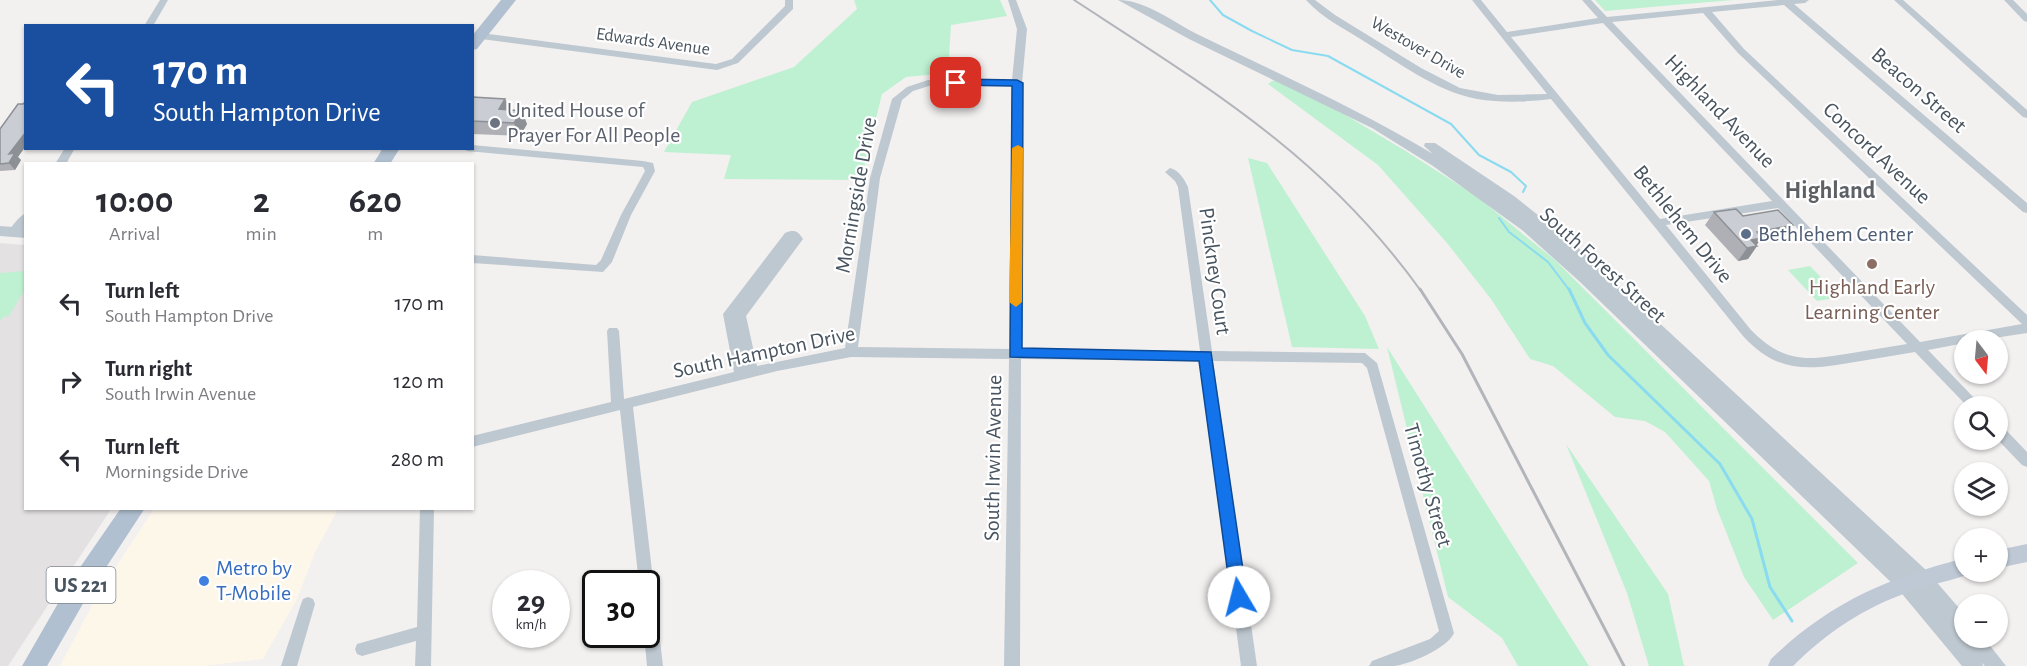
<!DOCTYPE html>
<meta charset="utf-8">
<style>
body{margin:0;font-family:"Alegreya Sans",sans-serif;background:#f7f7f7;color:#2b2b33;height:100vh;display:flex;flex-direction:column;font-size:22px;white-space:nowrap}
*{box-sizing:border-box;margin:0}
p{font-size:20px;color:#7c7c81}
.icon{flex:none;width:33px;height:33px;fill:none;stroke:currentColor;stroke-width:2;stroke-linecap:round;stroke-linejoin:round}
.map{position:relative;flex:1;overflow:hidden}
.sheet{position:absolute;left:24px;top:162px;width:450px;height:348px;display:flex;flex-direction:column;background:#fff;border-radius:0px;box-shadow:0 2px 4px #0004}
.sheet>*{flex:none}
.top-card{position:absolute;left:24px;top:24px;width:450px;height:126px;border-radius:0px;box-shadow:0 2px 4px #0004;background:#1a4fa0;color:#fff;overflow:hidden}
.needle{width:39px;rotate:164deg}
.controls{position:absolute;left:1954px;top:330px;display:grid;gap:12px}
.controls a{display:grid;place-items:center;width:54px;height:54px;border-radius:50%;background:#fff;box-shadow:0 2px 4px #0004;font-size:30px}
.speed{position:absolute;left:492px;top:570px;display:flex;gap:12px;font-size:30px;font-weight:700;text-align:center}
.speed>*{display:grid;place-content:center;width:78px;height:78px;border-radius:50%;background:#fff;box-shadow:0 2px 4px #0004;line-height:1}
.speed small{font-size:15px;font-weight:400}
.speed .limit{border:3px solid #111;border-radius:9px;background:#fff;color:#111}
.pin{position:absolute;display:grid;place-items:center;width:51px;height:51px;color:#fff;margin:-26px;border-radius:12px;box-shadow:0 3px 9px #0006}
.me{position:absolute;width:66px;margin:-33px;rotate:352deg;stroke-linejoin:round;filter:drop-shadow(0 0 4px #0008)}
.turn{display:flex;align-items:center;gap:21px;height:126px;padding:0 30px;font-size:27px}
.turn .icon{width:78px;height:78px;stroke-width:2.5}
.turn b{display:block;font-size:42px;line-height:51px}
.eta{display:flex;justify-content:space-evenly;align-items:center;height:102px;text-align:center}
.eta b{font-size:36px;font-weight:700;line-height:42px}
ul{padding:0;list-style:none}
li{display:flex;align-items:center;gap:18px;height:78px;padding:0 30px}
li div{flex:1}
li b{display:block;font-size:22px}
li em{font-style:normal}
.map>svg:first-child{display:block}
</style>
<div class="map">
<svg width="2027" height="666" viewBox="0 0 2027 666">
<rect width="100%" height="100%" fill="#f3f0f0"/>
<polygon fill="#fdf7ea" points="154,509 338,509 315,552 297,599 263,659 203,666 60,666 98,594"/>
<polygon fill="#e4e1e2" points="0,243 25,245 26,508 111,509 8,666 0,666"/>
<g fill="#bef1d1">
<polygon points="854,0 1000,0 1007,16 951,25 948,73 906,77 882,94 861,180 724,179 731,155 664,152 692,102 794,67 857,9"/>
<polygon points="1595,0 1733,0 1605,11"/>
<polygon points="1274,80 1342,113 1404,150 1476,196 1555,260 1858,563 1773,620 1744,577 1717,509 1709,481 1665,432 1645,421 1615,417 1553,366 1530,359 1491,299 1447,243 1378,165 1268,84"/>
<polygon points="1248,158 1267,163 1365,316 1379,349 1292,347"/>
<polygon points="1810,266 1840,297 1817,301 1788,270"/>
<polygon points="25,271 25,289 9,316 3,317 0,321 0,273"/>
<polygon points="1387,347 1589,666 1518,666 1502,638 1448,597"/>
<polygon points="1566,444 1668,594 1684,666 1649,666 1627,593"/>
</g>
<g fill="none" stroke-linecap="round" stroke-linejoin="round">
<g stroke="#8adbef" stroke-width="2">
<polyline points="1210,0 1223,15 1252,31 1292,50 1328,56 1451,124 1479,155 1511,172 1526,186 1523,192"/>
<polyline points="1499,218 1509,232 1548,262 1570,291"/>
</g>
<polyline stroke="#8adbef" stroke-width="3" points="1569,289 1585,323 1608,355 1720,464 1752,519 1770,587 1792,621"/>
<g fill="#bec8d0" fill-rule="evenodd">
<polygon points="160,0 168,0 153,26 144,26"/>
<polygon points="785,0 793,0 793,9 738,63 717,70 481,39 476,36 481,33 716,64 732,59 785,6"/>
<path d="M1008,0H1016L1027,29L1022,83L1021,349L1200,351L1178,187L1175,181L1165,172L1170,168C1180,171 1184,179 1188,187L1212,351L1365,353L1377,363L1454,633C1448,648 1409,665 1393,666C1386,666 1377,666 1369,666L1372,661L1430,639L1439,631L1367,368L1362,363L1213,361L1257,666H1241L1201,361L1021,359L1020,666H1004L1009,359L851,357L777,371L633,407L663,666H647L644,634H646V584H639L620,410L472,447V436L611,402L607,331L609,328H617L619,331L624,399L734,372L723,314L785,233C794,229 798,231 803,239L746,316L757,366L845,348L870,178L892,99L907,87L928,80H1012L1017,29ZM929,86H1012L1009,349L858,347L880,178L902,100L913,91Z"/>
<path d="M1306,0H1315L1335,15L1421,68L1460,88L1498,95L1547,94L1472,0H1481L1507,32L1598,18L1582,0H1591L1607,17L1778,0H1809L1805,3L1794,4L2027,203V213L2023,212L1784,5L1712,12L1744,49L2027,315V333L1981,340H1965V343L1928,350L1978,402L1980,406H1967L1915,352C1895,355 1875,359 1855,362C1808,370 1778,374 1743,336L1551,99C1527,102 1502,103 1477,99C1435,91 1398,62 1362,40C1343,28 1321,17 1306,0ZM1703,13L1738,53L2022,324L1920,342L1612,22ZM1603,23L1772,201L1660,219L1511,37ZM1778,208L1907,344C1887,347 1866,351 1846,354C1804,361 1783,362 1751,330L1666,225Z"/>
<polygon points="1894,0 1903,0 2027,110 2027,118 2023,117"/>
<polygon points="2004,0 2013,0 2027,14 2027,22 2024,21"/>
<polygon points="472,145 643,161 653,163 655,171 631,215 612,262 603,272 472,263 472,255 596,265 601,260 621,215 645,171 643,167 467,151 462,148 472,148"/>
<polygon points="65,148 75,148 66,164 55,164"/>
<path d="M26,213V225L18,235H10L8,232C12,226 19,216 26,213Z"/>
<polygon points="1998,426 2003,427 2027,452 2027,467 2022,465 1998,440"/>
<polygon points="420,508 434,508 431,666 415,666 416,641 362,656 357,654 355,649 357,644 417,627"/>
<polygon points="308,597 313,599 315,604 297,666 281,666 301,604 303,599"/>
</g>
<g fill="#bec8d0" fill-rule="evenodd">
<path d="M1118,0C1147,0 1175,24 1201,36C1279,74 1358,109 1433,154L1424,146L1425,143H1435L1514,196L1572,242L1927,571L1965,615V638H1984L2006,666H1985L1982,663L1983,666H1962L1898,589L1579,281L1522,230L1433,166L1372,128L1189,39Z"/>
<polygon points="0,226 26,228 26,238 0,236"/>
</g>
<g fill="#bec9d5" fill-rule="evenodd">
<polygon points="2027,544 2027,562 1998,568 1998,550"/>
<path d="M1965,558V572L1972,573C1952,581 1930,584 1909,592C1865,607 1826,633 1793,666H1768L1771,659C1829,603 1887,578 1965,558Z"/>
</g>
<g fill="#b0c0d0" fill-rule="evenodd">
<polygon points="501,0 516,0 477,49 472,50 472,36"/>
<polygon points="383,148 400,148 390,164 373,164"/>
<polygon points="121,508 145,508 88,595 47,666 22,666 72,579"/>
</g>
<path stroke="#b2b6bb" stroke-width="2" d="M1074,0C1209,88 1325,157 1421,291"/>
<polyline stroke="#b2b6bb" stroke-width="3" points="1420,289 1462,354 1624,666"/>
</g>
<g fill="#aeb0b5">
<polygon points="472,97 505,99 510,110 527,124 520,136 472,134"/>
<polygon points="23,104 18,157 21,160 15,170 0,171 0,129"/>
<polygon points="1714,212 1743,216 1783,238 1758,243 1756,245 1757,246 1748,259 1738,261 1705,225"/>
</g>
<g fill="#8d9094">
<polygon points="505,99 511,112 499,109"/>
<polygon points="522,111 527,124 520,136 514,123"/>
<polygon points="26,132 26,146 18,157 21,160 15,170 9,163 9,154"/>
<polygon points="1793,225 1783,238 1758,243 1755,247 1757,246 1748,259 1738,261 1747,248 1751,240 1757,232"/>
</g>
<g fill="#cacdd3" stroke="#8d9094" stroke-width="1.5">
<polygon points="472,97 505,99 499,109 522,111 514,123 472,121"/>
<polygon points="26,101 26,132 9,154 15,153 9,163 0,164 0,129 18,104 23,104"/>
<polygon points="1736,209 1743,216 1778,210 1793,225 1757,232 1762,238 1751,240 1757,246 1747,248 1714,212"/>
</g>
<polygon fill="#1373ea" stroke="#0c4b98" stroke-width="1.5" points="956,79 1017,80 1023,83 1022,348 1211,352 1247,597 1245,602 1239,605 1234,602 1231,597 1199,361 1010,357 1012,86 952,85 951,83"/>
<polygon fill="#f59e0b" points="1018,145 1023,148 1022,302 1016,307 1009,302 1012,148"/>
<circle fill="#6b7280" stroke="#fff" stroke-width="2" cx="495" cy="123" r="6"/>
<circle fill="#5c6f8a" stroke="#fff" stroke-width="2" cx="1746" cy="234" r="6"/>
<circle fill="#8d6e63" stroke="#fff" stroke-width="2" cx="1872" cy="264" r="6"/>
<circle fill="#3f7fe0" stroke="#fff" stroke-width="2" cx="204" cy="581" r="6"/>
<g text-anchor="middle" dominant-baseline="central" stroke-width="4.5" stroke-linejoin="round" paint-order="stroke">
<g font-size="18" fill="#48545f" stroke="#fff">
<text transform="translate(653 42) rotate(8)">Edwards Avenue</text>
<text transform="translate(1418 48) rotate(30)">Westover Drive</text>
</g>
<rect fill="#fff" stroke="#7f878f" stroke-width="1.5" x="46.5" y="567" width="69" height="36" rx="4.5"/>
<g font-size="21" font-weight="bold" fill="#48545f">
<text x="81" y="585">US 221</text>
</g>
<g font-size="22" fill="#48545f" stroke="#fff">
<text transform="translate(1919 90) rotate(41)">Beacon Street</text>
<text transform="translate(1720 111) rotate(46)">Highland Avenue</text>
<text transform="translate(1877 153) rotate(43)">Concord Avenue</text>
<text transform="translate(856 195) rotate(-80)">Morningside Drive</text>
<text transform="translate(1683 224) rotate(51)">Bethlehem Drive</text>
<text transform="translate(1603 265) rotate(42)">South Forest Street</text>
<text transform="translate(1215 271) rotate(82)">Pinckney Court</text>
<text transform="translate(764 352) rotate(-12)">South Hampton Drive</text>
<text transform="translate(993 458) rotate(-89)">South Irwin Avenue</text>
<text transform="translate(1428 485) rotate(74)">Timothy Street</text>
</g>
<g font-size="22" fill="#5b616d" stroke="#fff" text-anchor="start">
<text x="507" y="110">United House of<tspan x="507" dy="25">Prayer For All People</tspan></text>
</g>
<g font-size="22" fill="#4e5e75" stroke="#fff" text-anchor="start">
<text x="1758" y="234">Bethlehem Center</text>
</g>
<g font-size="22" fill="#785e54" stroke="#fff">
<text x="1872" y="287">Highland Early<tspan x="1872" dy="25">Learning Center</tspan></text>
</g>
<g font-size="22" fill="#366cbe" stroke="#fff" text-anchor="start">
<text x="216" y="568">Metro by<tspan x="216" dy="25">T-Mobile</tspan></text>
</g>
<g font-size="24" font-weight="bold" fill="#5d6166" stroke="#fff">
<text x="1830" y="191">Highland</text>
</g>
</g>
</svg>
<div class="controls">
<a><svg class="needle" viewBox="-14 -14 28 28"><path d="M0-13l5 13h-10z" fill="#e53935"/><path d="M0 13l5-13h-10z" fill="#7c7c81"/></svg></a>
<a><svg class="icon" aria-label="search" viewBox="0 0 24 24"><circle cx="10" cy="10" r="6"/><path d="M15 15l6 6"/></svg></a>
<a><svg class="icon" aria-label="layers" viewBox="0 0 24 24"><path d="M12 4l9 5-9 5-9-5zM3 14l9 5 9-5"/></svg></a>
<a>+</a>
<a>−</a>
</div>
<div class="speed"><div>29<small>km/h</small></div><div class="limit">30</div></div>
<div class="pin" style="left:956px;top:83px;background:#d93025"><svg class="icon" aria-label="arrive" viewBox="0 0 24 24"><path d="M6 21V4h12l-3 4 3 4H6"/></svg></div>
<svg class="me" style="left:1239px;top:597px" viewBox="-20 -20 40 40"><circle r="19" fill="#fff"/><path d="M0-13L10 11 0 6-10 11z" fill="#1373ea"/></svg>
<div class="top-card">
<div class="turn"><svg class="icon" aria-label="left" viewBox="0 0 24 24"><path d="M17 20v-9H6M10 6l-5 5 5 5"/></svg><div><b>170 m</b>South Hampton Drive</div></div>
</div>
<section class="sheet">
<div class="eta">
<div><b>10:00</b><p>Arrival</p></div>
<div><b>2</b><p>min</p></div>
<div><b>620</b><p>m</p></div>
</div>
<ul>
<li><svg class="icon" aria-label="left" viewBox="0 0 24 24"><path d="M17 20v-9H6M10 6l-5 5 5 5"/></svg><div><b>Turn left</b><p>South Hampton Drive</p></div><em>170 m</em></li>
<li><svg class="icon" aria-label="right" viewBox="0 0 24 24"><path d="M7 20v-9h11M14 6l5 5-5 5"/></svg><div><b>Turn right</b><p>South Irwin Avenue</p></div><em>120 m</em></li>
<li><svg class="icon" aria-label="left" viewBox="0 0 24 24"><path d="M17 20v-9H6M10 6l-5 5 5 5"/></svg><div><b>Turn left</b><p>Morningside Drive</p></div><em>280 m</em></li>
</ul>
</section>
</div>
